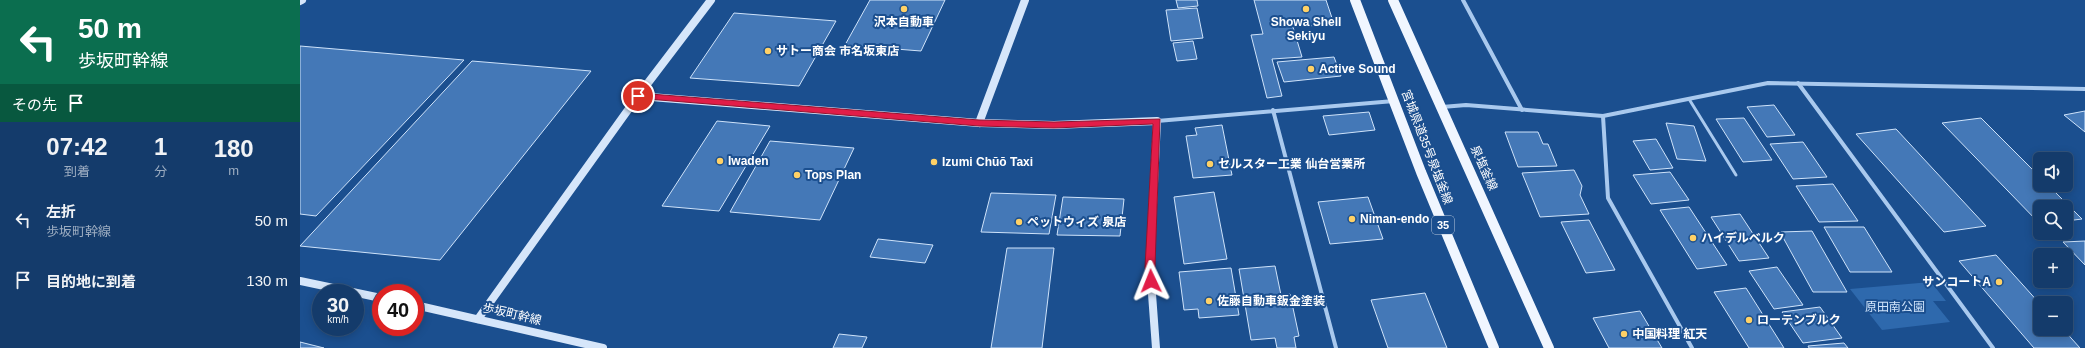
<!DOCTYPE html>
<html lang="ja">
<meta charset="utf-8">
<style>
body{margin:0;font-family:Arial,"Noto Sans JP",sans-serif;background:#214673;color:#f1f3f6;height:100vh;display:flex;flex-direction:column;font-size:15px;white-space:nowrap}
*{box-sizing:border-box;margin:0}
p{font-size:13px;color:#9dadc1}
.icon{flex:none;width:22px;height:22px;fill:none;stroke:currentColor;stroke-width:2;stroke-linecap:round;stroke-linejoin:round}
.map{position:relative;flex:1;overflow:hidden}
.drawer{display:flex;flex-direction:column;background:#143b6b;width:300px}
.drawer>*{flex:none}
.hud{background:#0b6e4f;color:#fff;overflow:hidden}
.buttons{position:absolute;left:1733px;top:152px;display:grid;gap:8px}
.buttons a{display:grid;place-items:center;width:40px;height:40px;border-radius:6px;background:#143b6b;box-shadow:0 2px 10px #0003,0 0 0 1px #33557e;font-size:20px}
.speed{position:absolute;left:12px;top:284px;display:flex;gap:8px;font-size:20px;font-weight:700;text-align:center}
.speed>*{display:grid;place-content:center;width:52px;height:52px;border-radius:50%;background:#143b6b;box-shadow:0 2px 10px #0003,0 0 0 1px #33557e;line-height:1}
.speed small{font-size:10px;font-weight:400}
.speed .limit{border:6px solid #d22;background:#fff;color:#111}
.pin{position:absolute;display:grid;place-items:center;width:34px;height:34px;color:#fff;margin:-17px;border:2px solid #fff;border-radius:50%;box-shadow:0 1px 4px #0007}
.me{position:absolute;width:44px;margin:-22px;rotate:358deg;stroke-linejoin:round;filter:drop-shadow(0 0 3px #0008)}
.turn{display:flex;align-items:center;gap:14px;height:84px;padding:0 12px;font-size:18px}
.turn .icon{width:52px;height:52px;stroke-width:2.5}
.turn b{display:block;font-size:28px;line-height:34px}
.then{display:flex;align-items:center;height:38px;padding:0 12px;background:#0003;gap:8px;font-size:15px}
.eta{display:flex;justify-content:space-evenly;align-items:center;height:68px;text-align:center}
.eta b{font-size:24px;font-weight:800;line-height:28px}
ul{padding:0;list-style:none}
li{display:flex;align-items:center;gap:12px;height:60px;padding:0 12px}
li div{flex:1}
li b{display:block;font-size:15px}
li em{font-style:normal}
main{display:flex;flex:1;min-height:0}
.map>svg:first-child{display:block}
</style>
<main>
<section class="drawer">
<div class="hud">
<div class="turn"><svg class="icon" aria-label="left" viewBox="0 0 24 24"><path d="M17 20v-9H6M10 6l-5 5 5 5"/></svg><div><b>50 m</b>歩坂町幹線</div></div>
<div class="then">その先<svg class="icon" aria-label="arrive" viewBox="0 0 24 24"><path d="M6 21V4h12l-3 4 3 4H6"/></svg></div>
</div>
<div class="eta">
<div><b>07:42</b><p>到着</p></div>
<div><b>1</b><p>分</p></div>
<div><b>180</b><p>m</p></div>
</div>
<ul>
<li><svg class="icon" aria-label="left" viewBox="0 0 24 24"><path d="M17 20v-9H6M10 6l-5 5 5 5"/></svg><div><b>左折</b><p>歩坂町幹線</p></div><em>50 m</em></li>
<li><svg class="icon" aria-label="arrive" viewBox="0 0 24 24"><path d="M6 21V4h12l-3 4 3 4H6"/></svg><div><b>目的地に到着</b></div><em>130 m</em></li>
</ul>
</section>
<div class="map">
<svg width="1785" height="348" viewBox="0 0 1785 348">
<rect width="100%" height="100%" fill="#1b4f8f"/>
<polygon fill="#2e69ad" points="1631,282 1646,301 1633,301 1650,322 1582,330 1550,289"/>
<g fill="#4478b7" stroke="#cfe3fa">
<polygon points="570,0 645,0 621,51 545,45"/>
<polygon points="876,0 897,0 898,6 878,8"/>
<polygon points="954,0 1026,0 1034,24 993,27 1002,57 972,59 982,96 967,98 951,35 963,34"/>
<polygon points="897,8 903,38 871,41 866,10"/>
<polygon points="434,13 536,21 499,86 390,78"/>
<polygon points="893,41 897,59 877,61 873,43"/>
<polygon points="0,46 164,60 16,216 0,214"/>
<polygon points="1034,57 1041,76 984,82 977,62"/>
<polygon points="172,61 291,71 140,260 0,246"/>
<polygon points="1474,105 1495,135 1467,137 1447,107"/>
<polygon points="1785,111 1785,132 1764,115"/>
<polygon points="1069,112 1075,130 1029,135 1023,116"/>
<polygon points="1444,118 1472,160 1443,162 1416,119"/>
<polygon points="1681,118 1740,177 1740,185 1748,185 1782,219 1766,221 1766,207 1740,207 1740,224 1642,123"/>
<polygon points="417,121 470,126 419,211 362,206"/>
<polygon points="1366,123 1394,126 1406,161 1377,159"/>
<polygon points="922,125 932,175 893,178 886,136 897,135 895,128"/>
<polygon points="1596,129 1686,226 1644,232 1556,134"/>
<polygon points="1205,132 1238,132 1243,144 1248,144 1257,166 1218,167"/>
<polygon points="1356,139 1373,168 1350,170 1333,141"/>
<polygon points="470,141 554,148 520,220 430,212"/>
<polygon points="1503,142 1527,177 1493,179 1470,144"/>
<polygon points="1274,170 1282,186 1280,195 1289,214 1240,217 1222,173"/>
<polygon points="1370,172 1389,200 1351,204 1333,175"/>
<polygon points="1533,184 1558,221 1519,222 1496,186"/>
<polygon points="914,192 927,259 884,264 874,197"/>
<polygon points="691,193 756,195 749,234 681,232"/>
<polygon points="763,197 824,199 820,236 757,235"/>
<polygon points="1068,197 1083,239 1030,244 1018,202"/>
<polygon points="1389,207 1427,265 1397,269 1360,210"/>
<polygon points="1440,214 1469,258 1439,261 1411,217"/>
<polygon points="1289,220 1315,270 1286,273 1261,222"/>
<polygon points="1524,227 1564,227 1592,272 1550,272"/>
<polygon points="1512,231 1547,292 1513,292 1480,232"/>
<polygon points="578,239 633,245 625,263 570,257"/>
<polygon points="1785,241 1785,265 1763,242"/>
<polygon points="707,248 754,248 742,348 691,348"/>
<polygon points="1696,255 1740,304 1740,329 1763,329 1780,348 1734,348 1659,261"/>
<polygon points="975,266 981,295 990,294 999,336 994,337 996,348 977,348 975,338 951,340 939,269"/>
<polygon points="1477,267 1503,305 1474,309 1449,271"/>
<polygon points="931,268 939,315 899,318 898,309 884,310 879,272"/>
<polygon points="1446,288 1484,348 1449,348 1414,292"/>
<polygon points="1125,293 1147,348 1088,348 1071,300"/>
<polygon points="1520,307 1542,338 1503,343 1482,312"/>
<polygon points="1340,311 1362,348 1309,348 1293,318"/>
<polygon points="539,334 567,337 562,348 533,348"/>
<polygon points="0,342 24,348 0,348"/>
<polygon points="1544,343 1548,348 1509,348 1508,346"/>
</g>
<g fill="none" stroke-linecap="round" stroke-linejoin="round">
<polyline stroke="#a9c9ee" stroke-width="3" points="1389,99 1436,175"/>
<g stroke="#a9c9ee" stroke-width="4">
<polyline points="1163,0 1222,110"/>
<polyline points="1498,83 1693,348"/>
<polyline points="1142,107 1166,105 1303,116 1468,83 1785,89"/>
<polyline points="973,110 1036,348"/>
<polyline points="1303,116 1308,198 1392,348"/>
<polyline points="857,121 1094,101"/>
</g>
<g stroke="#d6e6fa" stroke-width="8">
<polyline points="0,1 2,0"/>
<polyline points="338,96 679,123 754,125 857,121 850,267 856,348"/>
<polyline points="679,123 725,0"/>
<polyline points="0,281 81,298"/>
<polyline points="115,305 303,348"/>
<polyline points="178,319 338,96 411,0"/>
</g>
<g stroke="#f0f6ff" stroke-width="10">
<polyline points="1055,0 1121,172 1194,348"/>
<polyline points="1093,0 1249,348"/>
</g>
</g>
<polygon fill="#e11d48" stroke="#92132f" points="338,93 679,120 754,122 860,119 855,267 856,281 851,285 847,283 845,267 853,124 754,128 679,126 335,98 334,96"/>
<g fill="#ffd166" stroke="#1b4f8f" stroke-width="1.5">
<circle cx="604" cy="9" r="4"/>
<circle cx="1006" cy="9" r="4"/>
<circle cx="468" cy="51" r="4"/>
<circle cx="1011" cy="69" r="4"/>
<circle cx="420" cy="161" r="4"/>
<circle cx="634" cy="162" r="4"/>
<circle cx="910" cy="164" r="4"/>
<circle cx="497" cy="175" r="4"/>
<circle cx="1052" cy="219" r="4"/>
<circle cx="719" cy="222" r="4"/>
<circle cx="1393" cy="238" r="4"/>
<circle cx="1699" cy="282" r="4"/>
<circle cx="909" cy="301" r="4"/>
<circle cx="1449" cy="320" r="4"/>
<circle cx="1324" cy="334" r="4"/>
</g>
<g text-anchor="middle" dominant-baseline="central" stroke-width="4" stroke-linejoin="round" paint-order="stroke">
<rect fill="#1b4f8f" stroke="#bbcadd" stroke-width="1" x="1132" y="216" width="22" height="18" rx="3"/>
<g font-size="11" font-weight="bold" fill="#fff">
<text x="1143" y="225">35</text>
</g>
<g font-size="12" font-weight="bold" fill="#fff" stroke="#1b4f8f" text-anchor="start">
<text x="604" y="22" text-anchor="middle">沢本自動車</text>
<text x="1006" y="22" text-anchor="middle">Showa Shell<tspan x="1006" dy="14">Sekiyu</tspan></text>
<text x="476" y="51">サトー商会 市名坂東店</text>
<text x="1019" y="69">Active Sound</text>
<text x="428" y="161">Iwaden</text>
<text x="642" y="162">Izumi Chūō Taxi</text>
<text x="918" y="164">セルスター工業 仙台営業所</text>
<text x="505" y="175">Tops Plan</text>
<text x="1060" y="219">Niman-endo</text>
<text x="727" y="222">ペットウィズ 泉店</text>
<text x="1401" y="238">ハイデルベルク</text>
<text x="1691" y="282" text-anchor="end">サンコートA</text>
<text x="917" y="301">佐藤自動車鈑金塗装</text>
<text x="1457" y="320">ローテンブルク</text>
<text x="1332" y="334">中国料理 紅天</text>
</g>
<g font-size="12" fill="#fff" stroke="#1b4f8f">
<text transform="translate(1127 147) rotate(69)">宮城県道35号泉塩釜線</text>
<text transform="translate(1184 168) rotate(66)">泉塩釜線</text>
<text transform="translate(212 314) rotate(13)">歩坂町幹線</text>
</g>
<g font-size="12" fill="#cfe3fa" stroke="#1b4f8f">
<text x="1595" y="307">原田南公園</text>
</g>
</g>
</svg>
<div class="buttons">
<a><svg class="icon" aria-label="sound" viewBox="0 0 24 24"><path d="M4 9h4l5-4v14l-5-4H4zM17 9q2 3 0 6"/></svg></a>
<a><svg class="icon" aria-label="search" viewBox="0 0 24 24"><circle cx="10" cy="10" r="6"/><path d="M15 15l6 6"/></svg></a>
<a>+</a>
<a>−</a>
</div>
<div class="speed"><div>30<small>km/h</small></div><div class="limit">40</div></div>
<div class="pin" style="left:338px;top:96px;background:#d93025"><svg class="icon" aria-label="arrive" viewBox="0 0 24 24"><path d="M6 21V4h12l-3 4 3 4H6"/></svg></div>
<svg class="me" style="left:851px;top:281px" viewBox="-20 -20 40 40"><path d="M0-17L14 15 0 8-14 15z" fill="#e11d48" stroke="#fff" stroke-width="4"/></svg>
</div>
</main>
